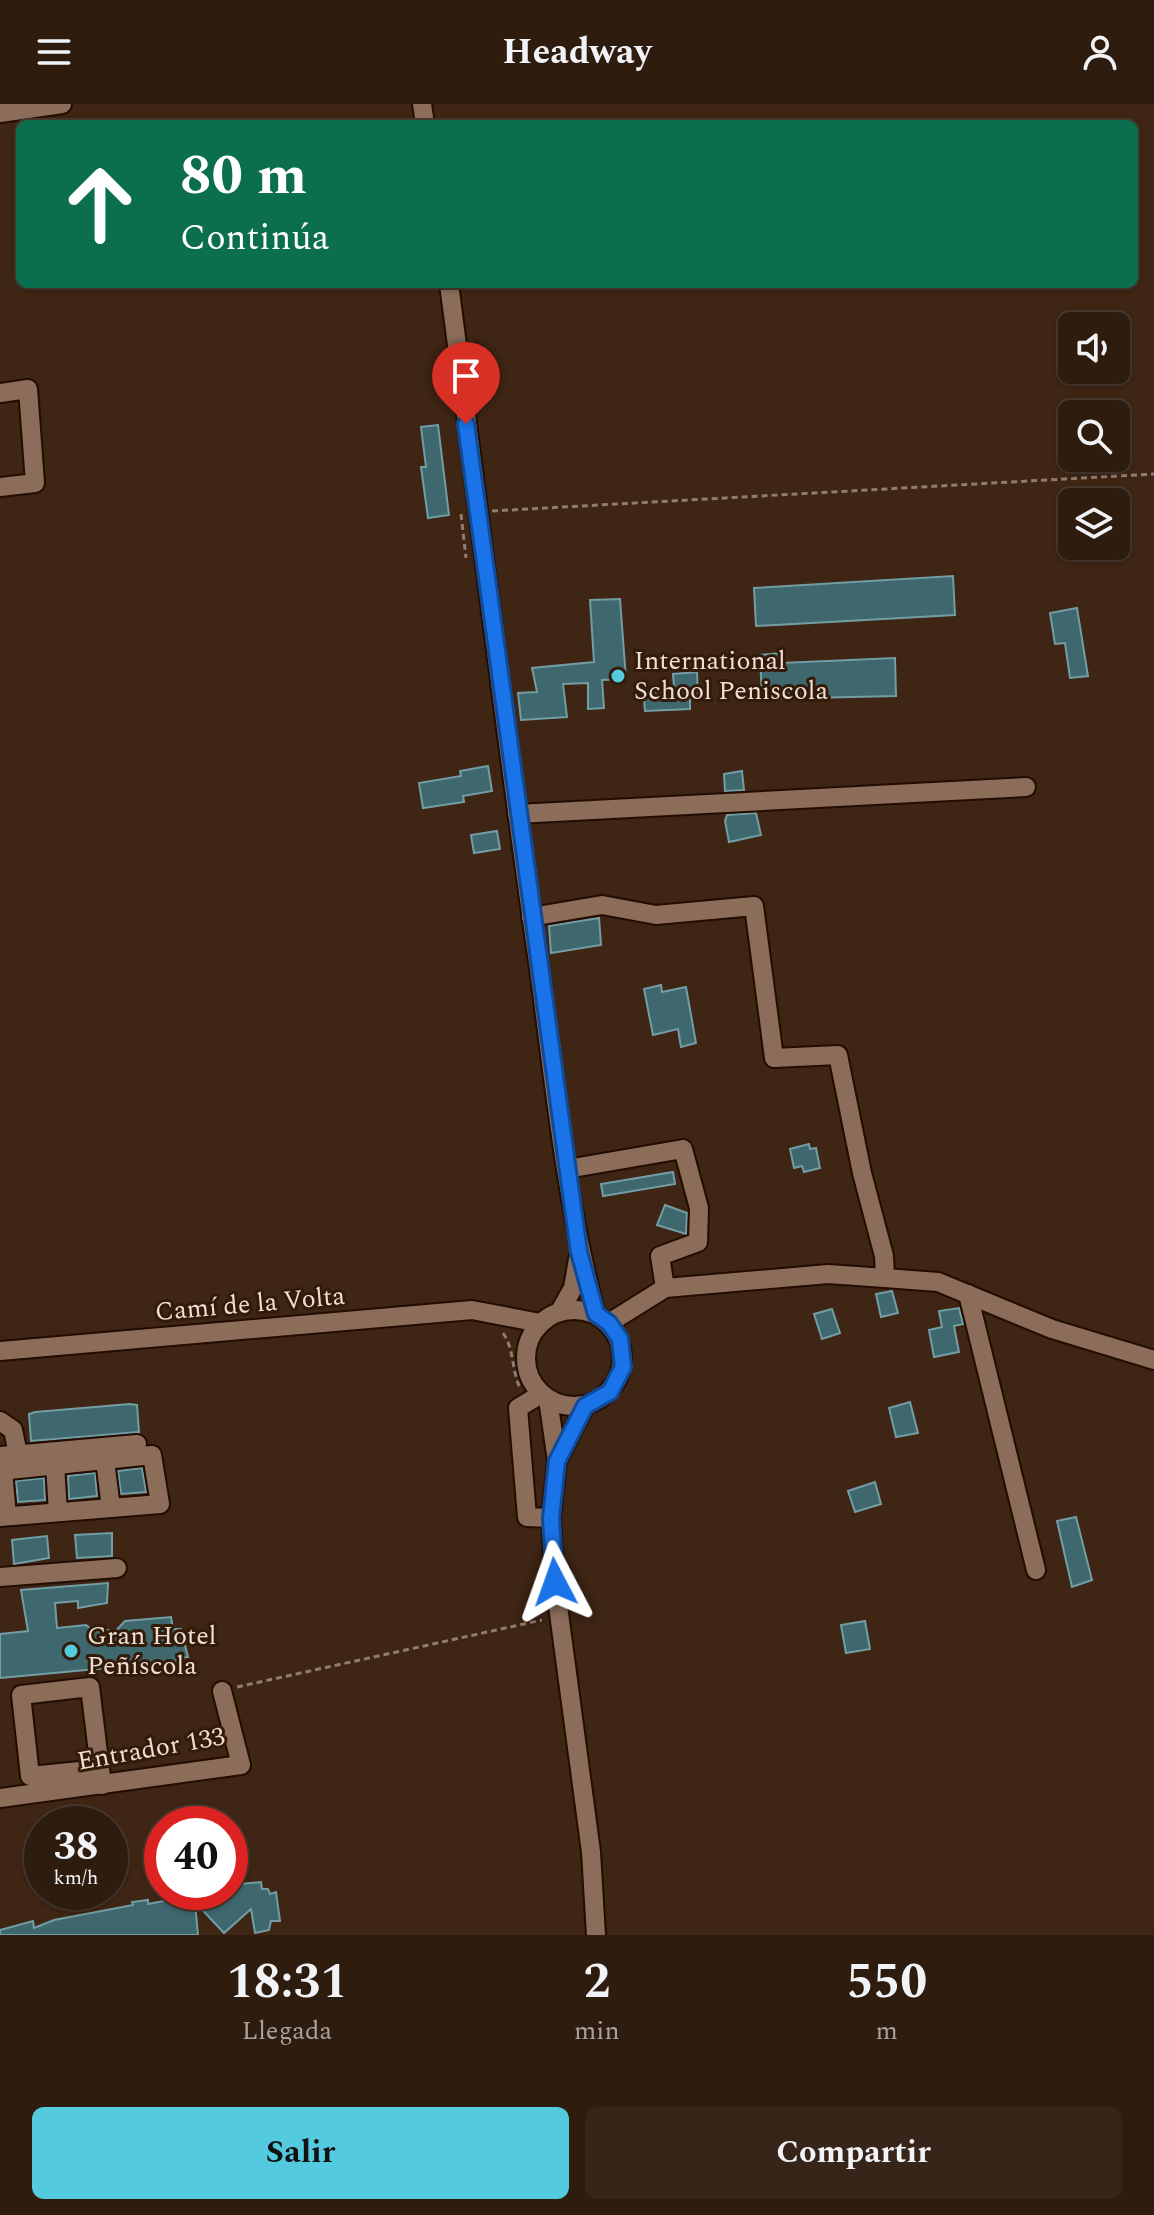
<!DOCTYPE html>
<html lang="es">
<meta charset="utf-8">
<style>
body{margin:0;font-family:Spectral,serif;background:#362518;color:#f1f3f6;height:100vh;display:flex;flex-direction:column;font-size:30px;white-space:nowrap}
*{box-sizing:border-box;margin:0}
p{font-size:26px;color:#a7a19e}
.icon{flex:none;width:44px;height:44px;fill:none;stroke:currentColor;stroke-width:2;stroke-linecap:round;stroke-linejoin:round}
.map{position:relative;height:1831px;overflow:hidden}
.drawer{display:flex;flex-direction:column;background:#2e1c0f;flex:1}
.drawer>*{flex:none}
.hud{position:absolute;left:16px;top:16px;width:1122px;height:168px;border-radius:12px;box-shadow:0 2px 6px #0004,0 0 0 2px #493a2f;background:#0b6e4f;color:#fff;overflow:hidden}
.tools{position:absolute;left:1058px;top:208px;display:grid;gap:16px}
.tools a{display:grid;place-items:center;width:72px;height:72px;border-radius:12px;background:#2e1c0f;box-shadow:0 2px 6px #0004,0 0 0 2px #493a2f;font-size:40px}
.speed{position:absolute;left:24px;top:1702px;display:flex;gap:16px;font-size:40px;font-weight:700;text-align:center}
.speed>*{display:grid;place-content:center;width:104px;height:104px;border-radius:50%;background:#2e1c0f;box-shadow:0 2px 6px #0004,0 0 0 2px #493a2f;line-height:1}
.speed small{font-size:20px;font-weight:400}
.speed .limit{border:12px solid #d22;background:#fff;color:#111}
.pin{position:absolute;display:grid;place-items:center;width:68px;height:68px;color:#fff;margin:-82px -34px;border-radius:50% 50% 50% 0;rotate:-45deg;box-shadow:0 0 8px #0007}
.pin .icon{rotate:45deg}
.me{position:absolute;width:88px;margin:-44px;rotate:356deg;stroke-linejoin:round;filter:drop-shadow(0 0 6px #0008)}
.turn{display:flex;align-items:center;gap:28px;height:168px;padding:0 32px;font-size:36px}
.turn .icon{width:104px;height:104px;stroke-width:2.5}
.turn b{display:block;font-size:56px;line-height:68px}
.eta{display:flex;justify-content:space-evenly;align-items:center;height:136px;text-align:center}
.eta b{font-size:48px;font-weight:700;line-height:56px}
.action{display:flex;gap:16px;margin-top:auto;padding:16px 32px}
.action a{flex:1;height:92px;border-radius:12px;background:#54cade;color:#111;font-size:32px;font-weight:700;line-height:92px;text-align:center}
.action a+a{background:#362518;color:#f1f3f6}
header{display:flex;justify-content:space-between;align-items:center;height:104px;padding:0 32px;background:#2e1c0f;font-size:36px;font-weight:700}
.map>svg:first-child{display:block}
</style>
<header><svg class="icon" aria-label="menu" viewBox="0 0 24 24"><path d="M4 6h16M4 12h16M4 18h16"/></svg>Headway<svg class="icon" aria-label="person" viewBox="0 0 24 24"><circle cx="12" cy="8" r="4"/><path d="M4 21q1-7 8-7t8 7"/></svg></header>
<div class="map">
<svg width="1154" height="1831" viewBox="0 0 1154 1831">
<rect width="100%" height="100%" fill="#3e2514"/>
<g fill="#3e676e" stroke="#739da5" stroke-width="2">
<polygon points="438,321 449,411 428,414 421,363 426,363 421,323"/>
<polygon points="953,472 955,511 756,522 754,484"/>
<polygon points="620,495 626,575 602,576 604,604 588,605 588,579 563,580 567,613 521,616 518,589 537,588 532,564 594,558 590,496"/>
<polygon points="1077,504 1088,572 1070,574 1065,539 1055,540 1050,509"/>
<polygon points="781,549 781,559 895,554 896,592 762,595 760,551"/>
<polygon points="697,568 698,595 690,595 690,605 645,607 643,585 674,583 673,570"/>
<polygon points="488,662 492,687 463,692 464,698 423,704 419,679 461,672 460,667"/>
<polygon points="742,667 744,686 725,687 724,670"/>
<polygon points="756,709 761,731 729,738 725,717 727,711"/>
<polygon points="497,727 500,745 474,749 471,731"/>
<polygon points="599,814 601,841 551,849 549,822"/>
<polygon points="661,881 662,888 686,883 696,939 681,943 678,925 653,931 644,885"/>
<polygon points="809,1040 810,1045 816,1044 820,1064 804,1068 802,1062 794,1064 790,1045"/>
<polygon points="673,1068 675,1080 603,1092 601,1080"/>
<polygon points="665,1101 687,1109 686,1130 657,1121"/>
<polygon points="892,1187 898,1209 881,1213 876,1190"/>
<polygon points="959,1204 963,1220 954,1222 959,1248 934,1253 929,1226 942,1223 939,1207"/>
<polygon points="832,1205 840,1229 822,1235 814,1210"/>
<polygon points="910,1298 918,1329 896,1333 889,1304"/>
<polygon points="130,1300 137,1301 139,1328 31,1337 29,1310 35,1308"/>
<polygon points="142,1364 146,1388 121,1390 118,1367"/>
<polygon points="95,1369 97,1392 69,1395 68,1372"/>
<polygon points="44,1374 45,1396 18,1398 16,1377"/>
<polygon points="875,1378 881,1400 855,1408 848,1387"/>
<polygon points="1076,1413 1092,1476 1072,1483 1057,1417"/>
<polygon points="112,1429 112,1452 77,1454 75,1431"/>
<polygon points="47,1432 49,1454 14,1460 12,1436"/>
<polygon points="108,1479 107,1499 78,1504 78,1497 55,1499 57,1524 86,1521 94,1527 109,1526 110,1533 125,1517 171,1513 173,1525 181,1525 188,1553 181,1554 182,1557 0,1574 0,1530 28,1527 21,1486"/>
<polygon points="865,1517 870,1545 846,1549 841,1521"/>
<polygon points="230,1756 234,1756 240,1780 261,1778 262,1785 268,1785 270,1790 276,1788 280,1817 271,1817 269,1826 255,1829 251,1805 224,1829 195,1798 198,1831 0,1831 0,1826 33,1817 34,1824 54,1816 133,1801 132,1798 148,1796 148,1800 210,1788 230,1788"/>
</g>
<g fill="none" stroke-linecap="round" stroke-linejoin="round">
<defs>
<g id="minor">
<polyline points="422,0 425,20"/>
<polyline points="0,9 62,0"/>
<path d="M449,180C479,406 505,632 538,858C554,975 565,1095 596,1210"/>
<polyline points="0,289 28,285 35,379 0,383"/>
<polyline points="517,710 1026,683"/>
<polyline points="531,813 602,801 656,811 754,802 774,954 838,951 862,1069 884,1152 885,1174"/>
<polyline points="567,1065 683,1045 699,1104 698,1138 660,1152 665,1184"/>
<polyline points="968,1190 1036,1466"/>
<circle cx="574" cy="1254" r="48"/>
<polyline points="560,1207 573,1184 578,1155"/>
<polyline points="609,1219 665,1184 828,1170 885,1174 938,1178 1052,1225 1154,1256"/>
<polyline points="0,1247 472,1206 540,1219"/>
<polyline points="541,1290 518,1304 527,1413 551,1414"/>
<polyline points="548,1295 557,1357 551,1414 554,1472 591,1748 596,1831"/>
<polyline points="0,1317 13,1326 18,1350"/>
<polyline points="0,1352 137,1340"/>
<polyline points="105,1356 111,1404"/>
<polyline points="557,1357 585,1302"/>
<polyline points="55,1361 58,1408"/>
<polyline points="0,1367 152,1351 160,1400 0,1413"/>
<polyline points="3,1367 7,1412"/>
<polyline points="0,1473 117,1464"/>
<polyline points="100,1665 90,1583 21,1591 30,1672 100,1665 102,1681"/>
<polyline points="0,1694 241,1661 222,1587"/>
</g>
</defs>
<use href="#minor" stroke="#240d00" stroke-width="22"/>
<g stroke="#927c6e" stroke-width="3" stroke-dasharray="6 4" stroke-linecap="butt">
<polyline points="492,407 1154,370"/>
<polyline points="461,410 466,454"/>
<path d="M503,1229C515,1246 511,1267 521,1286"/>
<polyline points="237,1583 542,1516"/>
</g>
<use href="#minor" stroke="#8b6d5a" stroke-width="18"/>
</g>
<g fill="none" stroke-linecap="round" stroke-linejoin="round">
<defs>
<polyline id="route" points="466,320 579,1148 596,1210 609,1219 620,1235 623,1263 610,1288 585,1302 557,1357 551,1414 555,1478"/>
</defs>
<use href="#route" stroke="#114b97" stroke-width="20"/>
<use href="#route" stroke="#1a73e8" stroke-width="14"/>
</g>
<g fill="#54cade" stroke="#331b0a" stroke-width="3">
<circle cx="618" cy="572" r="8"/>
<circle cx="71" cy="1547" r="8"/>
</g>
<g text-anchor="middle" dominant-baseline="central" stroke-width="6" stroke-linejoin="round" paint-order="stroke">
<g font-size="26" fill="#efded3" stroke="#331b0a" text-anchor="start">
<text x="634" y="557">International<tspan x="634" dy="30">School Peniscola</tspan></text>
<text x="87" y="1532">Gran Hotel<tspan x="87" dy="30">Peñíscola</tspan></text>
</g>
<g font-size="26" fill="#efded3" stroke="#331b0a">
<text transform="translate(250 1200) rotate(-5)">Camí de la Volta</text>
<text transform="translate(151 1645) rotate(-10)">Entrador 133</text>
</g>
</g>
</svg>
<div class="tools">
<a><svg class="icon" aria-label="sound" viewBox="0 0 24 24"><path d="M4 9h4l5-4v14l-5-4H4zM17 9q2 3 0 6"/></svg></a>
<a><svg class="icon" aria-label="search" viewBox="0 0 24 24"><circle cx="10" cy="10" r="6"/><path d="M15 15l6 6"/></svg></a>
<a><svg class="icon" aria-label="layers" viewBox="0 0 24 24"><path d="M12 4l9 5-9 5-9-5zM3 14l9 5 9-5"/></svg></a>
</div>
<div class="speed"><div>38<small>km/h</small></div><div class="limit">40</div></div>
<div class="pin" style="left:466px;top:320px;background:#d93025"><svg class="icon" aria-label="arrive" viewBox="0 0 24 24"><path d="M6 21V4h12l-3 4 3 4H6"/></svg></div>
<svg class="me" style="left:555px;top:1478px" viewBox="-20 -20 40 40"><path d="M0-17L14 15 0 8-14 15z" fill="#1a73e8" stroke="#fff" stroke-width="4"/></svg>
<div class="hud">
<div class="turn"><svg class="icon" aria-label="ahead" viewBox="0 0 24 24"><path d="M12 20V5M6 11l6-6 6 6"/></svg><div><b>80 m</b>Continúa</div></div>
</div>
</div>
<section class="drawer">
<div class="eta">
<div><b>18:31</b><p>Llegada</p></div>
<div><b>2</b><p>min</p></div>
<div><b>550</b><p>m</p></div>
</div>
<div class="action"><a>Salir</a><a>Compartir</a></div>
</section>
